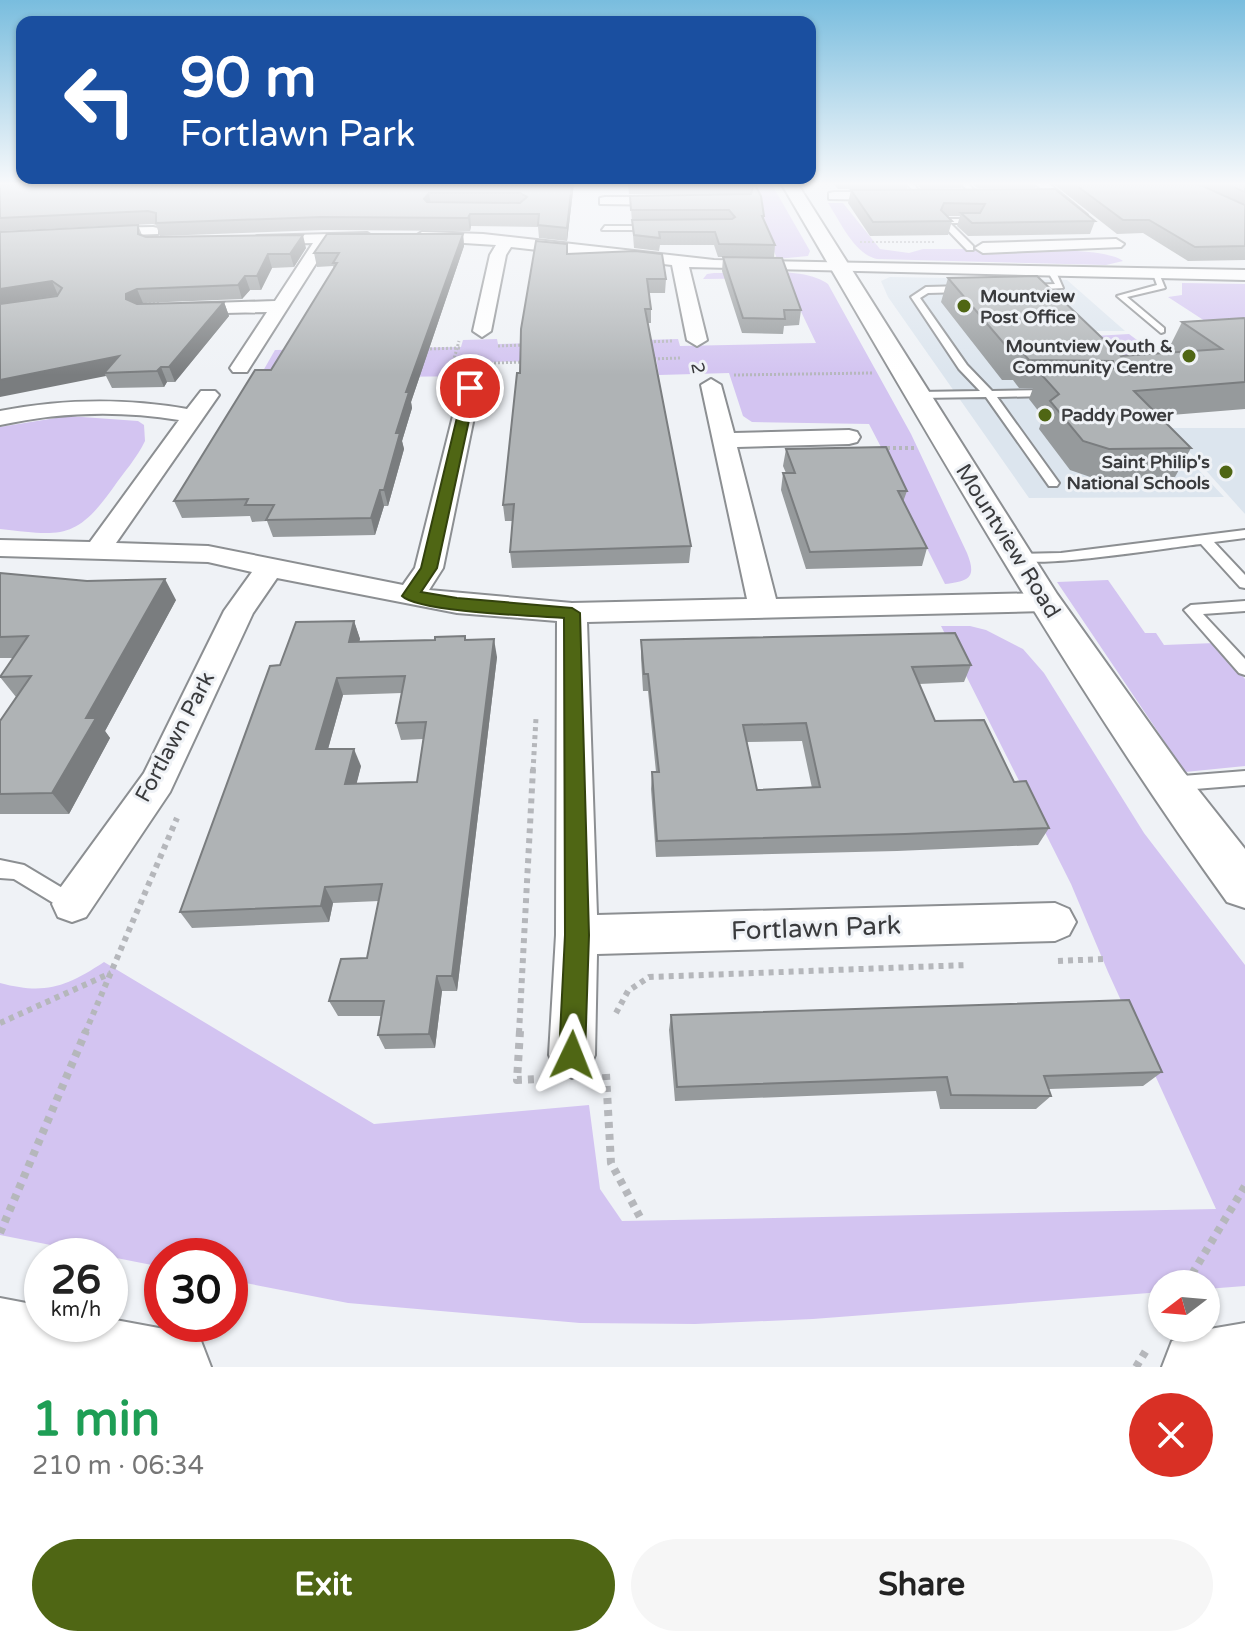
<!DOCTYPE html>
<meta charset="utf-8">
<style>
body{margin:0;font-family:"Varela Round",sans-serif;background:#f6f6f6;color:#222;height:100vh;display:flex;flex-direction:column;font-size:30px;white-space:nowrap}
*{box-sizing:border-box;margin:0}
p{font-size:26px;color:#767676}
.icon{flex:none;width:44px;height:44px;fill:none;stroke:currentColor;stroke-width:2;stroke-linecap:round;stroke-linejoin:round}
.map{position:relative;height:1367px;overflow:hidden}
.sheet{display:flex;flex-direction:column;background:#fff;flex:1}
.sheet>*{flex:none}
.guide{position:absolute;left:16px;top:16px;width:800px;height:168px;border-radius:16px;box-shadow:0 2px 6px #0004;background:#1a4fa0;color:#fff;overflow:hidden}
.needle{width:52px;rotate:254deg}
.tools{position:absolute;left:1148px;top:1270px;display:grid;gap:16px}
.tools a{display:grid;place-items:center;width:72px;height:72px;border-radius:50%;background:#fff;box-shadow:0 2px 6px #0004;font-size:40px}
.speed{position:absolute;left:24px;top:1238px;display:flex;gap:16px;font-size:40px;font-weight:700;text-align:center}
.speed>*{display:grid;place-content:center;width:104px;height:104px;border-radius:50%;background:#fff;box-shadow:0 2px 6px #0004;line-height:1}
.speed small{font-size:20px;font-weight:400}
.speed .limit{border:12px solid #d22;background:#fff;color:#111}
.pin{position:absolute;display:grid;place-items:center;width:68px;height:68px;color:#fff;margin:-34px;border:4px solid #fff;border-radius:50%;box-shadow:0 2px 8px #0007}
.me{position:absolute;width:88px;margin:-44px;rotate:2deg;stroke-linejoin:round;filter:drop-shadow(0 0 6px #0008)}
.turn{display:flex;align-items:center;gap:28px;height:168px;padding:0 32px;font-size:36px}
.turn .icon{width:104px;height:104px;stroke-width:2.5}
.turn b{display:block;font-size:56px;line-height:68px}
.round{display:grid;place-items:center;flex:none;width:84px;height:84px;border-radius:42px;background:#f6f6f6}
.head{display:flex;align-items:center;justify-content:space-between;height:136px;padding:0 32px}
h1{font-size:48px;font-weight:800;line-height:60px;color:#1e9e55}
.primary-button{display:flex;gap:16px;margin-top:auto;padding:16px 32px}
.primary-button a{flex:1;height:92px;border-radius:48px;background:#4f6614;color:#fff;font-size:32px;font-weight:800;line-height:92px;text-align:center}
.primary-button a+a{background:#f6f6f6;color:#222}
.map>svg:first-child{display:block}
</style>
<div class="map">
<svg width="1245" height="1367" viewBox="0 0 1245 1367">
<rect width="100%" height="100%" fill="#eff2f6"/>
<g fill="#dce5ee">
<polygon points="890,277 1067,280 1125,331 1069,331 1224,497 1029,498 888,297 881,281"/>
<polygon points="1168,428 1245,428 1245,514"/>
</g>
<g fill="#d3c4f1">
<polygon points="748,183 771,183 810,251 808,256 777,259"/>
<path d="M828,203H843L880,249L909,253L923,249C958,250 1105,244 1123,261L1106,265L877,259C854,254 840,221 828,203Z"/>
<path d="M714,273C742,273 806,266 828,284L911,434L967,553C977,578 969,581 945,584L878,451L882,449L869,424L752,422L743,416L729,373L659,375L656,358L493,362L490,376L259,378L275,350L461,347L463,340L497,339L498,344L678,339L680,346L816,343L785,278L703,279L707,274Z"/>
<polygon points="1182,283 1245,284 1245,347 1168,297 1182,295"/>
<polygon points="1129,334 1182,374 1126,378 1077,337"/>
<path d="M68,416L138,421L144,425L145,441C137,458 124,472 113,488C76,540 61,536 0,529V427Z"/>
<polygon points="1108,580 1145,633 1156,633 1164,645 1215,643 1245,679 1245,766 1185,772 1057,582"/>
<path d="M941,626H970L986,630L1023,649L1044,673L1144,833L1245,965V1286L1206,1289V1284H1162V1292L813,1319L695,1324L580,1323L348,1303L230,1280V1256H162V1267L0,1235V983C45,995 66,987 104,962L374,1124L589,1105L600,1189L622,1221L1216,1209L1108,972L1071,884Z"/>
</g>
<g fill="none" stroke-linecap="round" stroke-linejoin="round">
<defs>
<g id="service">
<polygon points="906,183 913,183 923,197 919,197"/>
<polygon points="960,183 967,183 979,195 974,196"/>
<polygon points="941,219 979,219 976,223 950,223 973,246 973,250 967,250 941,223"/>
<polygon points="605,226 651,226 655,228 651,230 602,230"/>
<polygon points="1052,270 1056,272 1063,288 1025,290 1025,286 1028,285 1055,284 1048,272"/>
<polygon points="1152,271 1158,271 1165,288 1127,297 1164,328 1164,332 1161,333 1117,296 1157,285"/>
<polygon points="926,287 965,286 969,289 965,292 928,293 920,298 967,365 992,391 1050,390 1055,393 1050,396 997,397 1059,483 1057,486 1049,486 986,397 919,398 914,395 919,392 980,391 959,369 911,297"/>
<path d="M1245,530V538L1214,542L1245,575V588L1240,587L1201,544C1171,547 1027,571 1010,558L1017,554L1061,553Z"/>
<polygon points="1245,601 1245,611 1203,614 1245,659 1245,675 1239,673 1184,610 1191,605"/>
<polygon points="1245,771 1245,785 1170,791 1164,789 1161,784 1164,779 1170,777"/>
<polygon points="0,860 24,865 79,898 82,904 79,910 72,913 65,910 14,879 0,878"/>
</g>
<g id="minor">
<polygon points="1034,183 1048,183 1087,215 1080,219 1075,218"/>
<polygon points="834,192 892,192 899,196 892,200 829,199 829,193"/>
<polygon points="605,197 673,197 680,201 673,205 600,204 600,198"/>
<polygon points="153,227 158,228 158,234 100,236 93,232 100,228"/>
<polygon points="422,232 483,234 714,260 1245,270 1245,280 689,267 707,340 697,346 687,340 672,265 511,247 506,255 491,331 482,337 473,331 490,255 496,245 417,240 414,237"/>
<polygon points="367,233 375,238 372,241 329,243 247,372 233,372 230,368 267,312 182,314 173,309 182,304 275,301 313,243 262,244 254,239 257,236"/>
<polygon points="1116,239 1124,244 1121,247 983,253 975,248 983,243"/>
<path d="M711,379L721,385L734,433L849,430L857,432L860,437L857,442L849,444L737,447L776,599L1044,593L1054,595L1058,602L1054,609L1044,611L587,622L597,915L1055,903L1069,909L1076,922L1069,935L1055,941L597,954L595,1055L588,1071L572,1078L556,1071L549,1055L556,935L557,621L457,613L277,578L253,613L170,792L86,917L72,922L58,917L52,904L58,891L144,773L224,611L252,572L208,562L0,556V540L90,542L179,420C118,410 60,412 0,425V411C64,399 123,398 187,409L201,391H215L219,395L116,543L208,546L403,585L415,568L460,388L470,382L477,384L480,388L443,568L429,590L572,603L747,599L701,385Z"/>
</g>
<g id="tertiary">
<path d="M781,183H797L1057,594L1184,772L1245,849V908L1227,902C1062,673 924,427 781,183Z"/>
<polygon points="0,1298 42,1306 42,1324 110,1324 110,1319 175,1331 201,1341 211,1367 0,1367"/>
<polygon points="1245,1323 1245,1367 1162,1367 1172,1341 1198,1331"/>
</g>
</defs>
<use href="#service" stroke="#8c8f92" stroke-width="4"/>
<use href="#minor" stroke="#8c8f92" stroke-width="4"/>
<use href="#tertiary" stroke="#8c8f92" stroke-width="4"/>
<g stroke="#b5b7bb" stroke-width="2" stroke-dasharray="2 2" stroke-linecap="butt">
<polyline points="16,232 41,228"/>
<polyline points="860,242 934,242"/>
</g>
<g stroke="#b5b7bb" stroke-width="3" stroke-dasharray="2 2" stroke-linecap="butt">
<polyline points="137,304 159,303"/>
<polyline points="646,342 672,341"/>
<polyline points="498,346 524,345"/>
<polyline points="426,349 460,348"/>
<polyline points="650,359 680,358"/>
<polyline points="494,363 524,362"/>
<polyline points="450,373 459,341"/>
<polyline points="734,375 872,373"/>
</g>
<polyline stroke="#b5b7bb" stroke-width="4" stroke-dasharray="3 3" stroke-linecap="butt" points="881,448 915,448"/>
<polyline stroke="#b5b7bb" stroke-width="5" stroke-dasharray="4 4" stroke-linecap="butt" points="533,771 536,718"/>
<g stroke="#b5b7bb" stroke-width="6" stroke-dasharray="5 5" stroke-linecap="butt">
<polyline points="1058,961 1103,959"/>
<polyline points="616,1013 628,991 649,977 968,965"/>
<polyline points="0,1023 111,973"/>
<polyline points="85,1033 177,818"/>
<polyline points="519,1033 533,769"/>
</g>
<g stroke="#b5b7bb" stroke-width="8" stroke-dasharray="6 6" stroke-linecap="butt">
<polyline points="520,1031 517,1080 540,1079"/>
<polyline points="606,1074 611,1163 640,1217"/>
<polyline points="0,1233 86,1031"/>
<polyline points="1186,1284 1245,1186"/>
<polyline points="1136,1367 1147,1349"/>
</g>
<use href="#service" fill="#fff" fill-rule="evenodd"/>
<use href="#minor" fill="#fff" fill-rule="evenodd"/>
<use href="#tertiary" fill="#fff" fill-rule="evenodd"/>
</g>
<g fill="#969a9c" fill-rule="evenodd">
<polygon points="574,183 567,241 539,238 538,227 471,226 470,231 324,230 160,236 156,225 153,224 0,231 0,185"/>
<polygon points="628,183 753,183 764,216 764,221 775,245 774,258 801,310 799,325 784,326 783,334 742,333 722,271 723,257 718,257 714,245 660,245 659,251 634,248 630,196 707,195 629,194"/>
<polygon points="833,183 908,183 907,189 838,189"/>
<polygon points="917,183 963,183 961,188 921,189"/>
<polygon points="971,183 1036,183 1035,188 977,188"/>
<polygon points="1052,183 1245,183 1245,260 1188,261 1143,233 1117,234"/>
<polygon points="1055,189 1095,221 1090,234 968,236 957,226 960,216 947,216 952,221 948,235 870,236 848,203 851,190"/>
<polygon points="138,225 142,235 146,237 306,248 294,267 272,268 261,290 250,290 242,299 143,303 140,304 224,302 229,316 175,382 167,382 164,387 112,388 106,376 0,304"/>
<polygon points="463,234 464,246 411,402 412,408 402,441 404,449 388,506 384,506 375,535 273,537 267,521 252,522 250,516 182,518 174,501 271,370 334,268 333,266 317,267 314,253"/>
<polygon points="567,254 666,279 665,293 649,293 651,309 651,323 648,323 691,546 689,563 512,568 510,552 513,521 505,521 503,505 520,373"/>
<polygon points="948,278 1121,356 1175,352 1169,348 1182,322 1245,319 1245,409 1159,416 1191,448 1175,477 1096,479 1070,470 1039,429 1043,417 1029,399 1033,388 1019,388 1013,380 1002,380 941,302"/>
<polygon points="786,449 907,491 903,502 927,548 922,566 806,569 781,490 783,473 786,473 783,466"/>
<polygon points="0,573 176,600 105,731 110,738 69,814 0,814 0,721 16,697 0,677 13,658 0,658"/>
<path d="M354,621L360,639L359,641L465,640L497,657L457,991H442L435,1048L385,1049L378,1035L381,1016H338L329,1001L367,958L379,901L333,903L329,922L192,928L180,912L280,665ZM402,693L396,723L401,740L423,739L417,782L356,784L361,766L328,749L343,695Z"/>
<path d="M641,640L971,665L964,682L919,684L935,721L1014,782L1049,828L1038,845L897,851L656,857L651,789L652,772H656L648,691H643L641,658ZM802,741L812,788L757,790L747,742Z"/>
<polygon points="671,1015 1162,1072 1143,1086 1049,1089 1051,1096 1036,1109 940,1109 936,1091 675,1101 669,1030"/>
</g>
<g fill="#7a7d7f">
<polygon points="572,183 574,183 567,241 567,228"/>
<polygon points="429,193 431,205 424,199"/>
<polygon points="470,214 471,226 470,231 468,218"/>
<polygon points="463,234 464,246 411,402 412,408 402,441 404,449 388,506 384,490 406,392"/>
<polygon points="303,235 306,248 294,267 290,254"/>
<polygon points="268,254 272,268 261,290 257,276"/>
<polygon points="245,276 250,290 242,299 238,285"/>
<polygon points="52,281 58,295 0,304 0,289"/>
<polygon points="137,289 143,303 133,308 126,299 126,294"/>
<polygon points="224,302 229,316 175,382 169,367"/>
<polygon points="119,356 104,373 106,376 0,397 0,380"/>
<polygon points="161,367 167,382 164,387 157,371"/>
<polygon points="380,490 384,506 375,535 371,518"/>
<polygon points="165,579 176,600 105,731 110,738 69,814 52,793 86,718"/>
<polygon points="354,621 360,639 355,659 349,642"/>
<polygon points="494,639 497,657 457,991 452,976"/>
<polygon points="337,678 343,695 323,767 316,749"/>
<polygon points="354,749 361,766 352,802 345,784"/>
<polygon points="325,887 333,903 329,922 321,906"/>
<polygon points="437,976 442,991 435,1048 429,1034"/>
</g>
<g fill="#afb3b5" stroke="#7a7d7f" stroke-width="2" fill-rule="evenodd">
<path d="M15,183H572L567,228L538,225L539,214H470L468,218L321,217L156,223V213L148,211L0,218V185ZM429,193H520L527,197L520,203L427,202L424,199Z"/>
<polygon points="754,183 761,196 764,216 762,216 775,245 719,244 715,232 659,232 660,238 634,235 632,220 732,219 735,217 729,210 631,210 630,196 751,194"/>
<polygon points="1073,183 1196,183 1245,205 1245,246 1195,247 1149,220 1123,220"/>
<polygon points="1225,183 1245,183 1245,192"/>
<polygon points="1055,189 1095,221 972,223 961,213 980,213 985,204 944,203 941,210 952,221 873,222 851,190"/>
<polygon points="138,225 138,234 146,237 303,235 290,254 268,254 257,276 245,276 238,285 137,289 126,294 126,299 137,304 224,302 169,367 161,367 157,371 104,373 119,356 0,380 0,304 57,296 62,288 52,281 0,289 0,232"/>
<polygon points="327,234 463,234 406,392 409,392 396,433 400,433 384,490 380,490 371,518 266,520 274,505 245,505 248,499 174,501 255,370 271,370 337,263 333,263 339,253 314,253"/>
<polygon points="536,241 567,244 567,254 635,251 662,254 666,279 647,279 651,309 645,309 691,546 510,552 514,504 503,505 517,373 520,373 521,329"/>
<polygon points="723,257 782,258 801,310 784,310 785,319 743,318"/>
<polygon points="1037,276 1121,356 1222,349 1182,322 1244,318 1245,319 1245,382 1134,391 1191,448 1109,449 1083,441 1050,401 1059,394 1039,372 1108,370 1114,368 1113,361 1029,360 1023,353 1012,353 948,278"/>
<polygon points="886,447 907,491 898,491 927,548 810,552 783,473 795,473 786,449"/>
<polygon points="0,573 87,581 165,579 86,718 96,718 52,793 0,794 0,721 31,676 0,677 28,636 0,637"/>
<path d="M354,621L349,642L435,640V637L465,636V640L494,639L452,976H437L429,1034L378,1035L384,1001H329L341,959L367,958L382,884L325,887L321,906L180,912L270,666L280,665L296,622ZM405,676L396,723L426,722L417,782L345,784L354,749H316L337,678Z"/>
<path d="M955,633L971,665L912,667L935,721L984,720L1014,782L1026,781L1049,828L905,834L657,841L652,772H659L648,674H644L641,640ZM806,723L820,787L757,790L743,725Z"/>
<polygon points="1129,1000 1162,1072 1044,1076 1051,1096 951,1095 947,1077 677,1087 671,1015"/>
</g>
<linearGradient id="sky" x2="0" y2="1"><stop stop-color="#79bdde"/><stop offset="0.49" stop-color="#f8f9fb"/><stop offset="1" stop-color="#f8f9fb" stop-opacity="0"/></linearGradient>
<rect width="1245" height="375" fill="url(#sky)"/>
<path fill="#4f6614" stroke="#33420d" stroke-width="2" d="M470,384L476,388L437,568L421,592L457,598L572,608L580,613L589,935L585,1055L581,1065L572,1068L563,1065L559,1055L565,935L564,618C535,616 418,612 402,596L421,568L464,388Z"/>
<g fill="#4f6614" stroke="#eff2f6" stroke-width="3">
<circle cx="964" cy="306" r="8"/>
<circle cx="1189" cy="356" r="8"/>
<circle cx="1045" cy="415" r="8"/>
<circle cx="1226" cy="472" r="8"/>
</g>
<g text-anchor="middle" dominant-baseline="central" stroke-width="6" stroke-linejoin="round" paint-order="stroke">
<g font-size="18" font-weight="bold" fill="#3a3b3d" stroke="#eff2f6" text-anchor="start">
<text x="980" y="296">Mountview<tspan x="980" dy="21">Post Office</tspan></text>
<text x="1173" y="346" text-anchor="end">Mountview Youth &amp;<tspan x="1173" dy="21">Community Centre</tspan></text>
<text x="1061" y="415">Paddy Power</text>
<text x="1210" y="462" text-anchor="end">Saint Philip's<tspan x="1210" dy="21">National Schools</tspan></text>
</g>
<g font-size="18" fill="#3a3b3d" stroke="#eff2f6">
<text transform="translate(698 368) rotate(78)">2</text>
</g>
<g font-size="22" fill="#3a3b3d" stroke="#eff2f6">
<text transform="translate(1008 541) rotate(58)">Mountview Road</text>
<text transform="translate(175 737) rotate(-62)">Fortlawn Park</text>
</g>
<g font-size="26" fill="#3a3b3d" stroke="#eff2f6">
<text transform="translate(816 928) rotate(-2)">Fortlawn Park</text>
</g>
</g>
</svg>
<div class="tools">
<a><svg class="needle" viewBox="-14 -14 28 28"><path d="M0-13l5 13h-10z" fill="#e53935"/><path d="M0 13l5-13h-10z" fill="#767676"/></svg></a>
</div>
<div class="speed"><div>26<small>km/h</small></div><div class="limit">30</div></div>
<div class="pin" style="left:470px;top:388px;background:#d93025"><svg class="icon" aria-label="arrive" viewBox="0 0 24 24"><path d="M6 21V4h12l-3 4 3 4H6"/></svg></div>
<svg class="me" style="left:572px;top:1055px" viewBox="-20 -20 40 40"><path d="M0-17L14 15 0 8-14 15z" fill="#4f6614" stroke="#fff" stroke-width="4"/></svg>
<div class="guide">
<div class="turn"><svg class="icon" aria-label="left" viewBox="0 0 24 24"><path d="M17 20v-9H6M10 6l-5 5 5 5"/></svg><div><b>90 m</b>Fortlawn Park</div></div>
</div>
</div>
<section class="sheet">
<div class="head"><div><h1>1 min</h1><p>210 m · 06:34</p></div><a class="round" style="background:#d93025;color:#fff"><svg class="icon" aria-label="close" viewBox="0 0 24 24"><path d="M6 6l12 12M18 6L6 18"/></svg></a></div>
<div class="primary-button"><a>Exit</a><a>Share</a></div>
</section>
